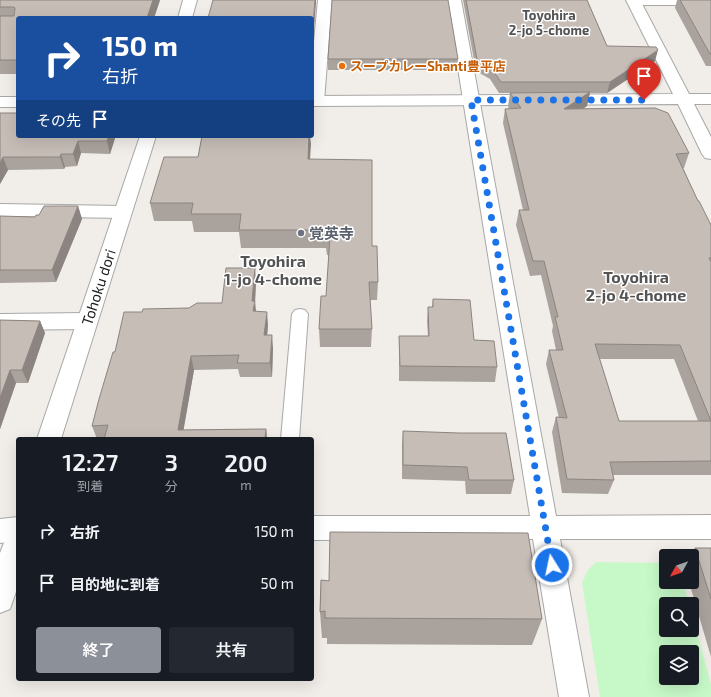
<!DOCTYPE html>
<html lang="ja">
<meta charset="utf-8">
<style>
body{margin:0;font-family:"Exo 2","Noto Sans JP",sans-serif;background:#242831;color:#f1f3f6;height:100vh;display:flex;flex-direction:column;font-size:15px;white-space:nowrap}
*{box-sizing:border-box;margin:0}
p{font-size:13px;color:#9ea1a6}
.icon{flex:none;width:22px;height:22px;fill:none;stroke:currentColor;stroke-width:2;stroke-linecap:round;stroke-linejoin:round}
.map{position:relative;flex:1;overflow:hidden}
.side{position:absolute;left:16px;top:437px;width:298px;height:244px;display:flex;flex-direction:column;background:#171b24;border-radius:4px;box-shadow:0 4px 16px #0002}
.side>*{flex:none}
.top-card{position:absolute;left:16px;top:16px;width:298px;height:122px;border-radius:4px;box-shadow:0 4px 16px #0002;background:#1a4fa0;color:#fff;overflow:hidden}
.needle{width:26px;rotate:230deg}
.tools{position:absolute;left:659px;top:549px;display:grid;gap:8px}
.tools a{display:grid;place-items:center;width:40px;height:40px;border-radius:4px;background:#171b24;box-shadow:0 4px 16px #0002;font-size:20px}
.pin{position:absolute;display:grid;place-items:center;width:34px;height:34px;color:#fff;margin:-41px -17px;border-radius:50% 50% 50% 0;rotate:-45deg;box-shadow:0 0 4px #0007}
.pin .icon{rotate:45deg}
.me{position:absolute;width:44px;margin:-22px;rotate:350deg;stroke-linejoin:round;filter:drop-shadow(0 0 3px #0008)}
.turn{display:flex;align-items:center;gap:14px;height:84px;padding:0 20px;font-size:18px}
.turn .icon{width:52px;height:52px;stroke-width:2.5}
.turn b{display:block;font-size:28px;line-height:34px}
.then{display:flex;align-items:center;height:38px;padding:0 20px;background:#0003;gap:8px;font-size:15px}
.eta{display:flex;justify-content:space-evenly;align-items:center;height:68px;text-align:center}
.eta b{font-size:24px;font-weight:600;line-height:28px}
.cta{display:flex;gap:8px;margin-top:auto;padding:8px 20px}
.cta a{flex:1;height:46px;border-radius:4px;background:#8c9099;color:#fff;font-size:16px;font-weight:600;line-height:46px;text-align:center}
.cta a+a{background:#242831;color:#f1f3f6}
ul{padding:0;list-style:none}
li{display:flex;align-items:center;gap:12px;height:52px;padding:0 20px}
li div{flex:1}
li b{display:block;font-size:15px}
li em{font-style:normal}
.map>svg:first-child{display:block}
</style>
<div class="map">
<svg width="711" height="697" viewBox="0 0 711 697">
<rect width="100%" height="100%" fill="#f1ede8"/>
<path fill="#c7f9c8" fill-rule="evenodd" d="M596,562L666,563V582H683L689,604H666V630H692V615L711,684V697H600L582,583L588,570ZM666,652H692V678H666Z"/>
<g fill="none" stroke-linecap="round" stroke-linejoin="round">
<defs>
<g id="service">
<polygon points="631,0 711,0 711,5 634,5 631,4 629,2"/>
<polygon points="300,309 305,310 308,314 299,439 281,439 292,314 295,310"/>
</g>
<g id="minor">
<polygon points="318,0 332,0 324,101 322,104 312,105 312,62"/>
<polygon points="447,0 461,0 556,516 711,515 711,539 560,539 589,697 559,697 533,539 312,540 312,516 530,516"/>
<polygon points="0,204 122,206 129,208 131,212 129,216 122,218 0,216"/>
<polygon points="87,313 95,316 98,321 95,326 87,329 0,330 0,314"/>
<polygon points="18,517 18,541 0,543 0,519"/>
</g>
<g id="tertiary">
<polygon points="183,0 197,0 192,18 178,18"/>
<polygon points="626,0 640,0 689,94 711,94 711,104 694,104 711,137 711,159 705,158 702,154 678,104 312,106 312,96 673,94"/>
<rect x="0" y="97" width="18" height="10"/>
<polygon points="140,136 156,136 61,439 37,439"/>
<polygon points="18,526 18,586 10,609 0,613 0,553 9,530"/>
</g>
</defs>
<use href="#service" stroke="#a8a8a8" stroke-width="2"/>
<use href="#minor" stroke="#a8a8a8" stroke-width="2"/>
<use href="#tertiary" stroke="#a8a8a8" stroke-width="2"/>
<use href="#service" fill="#fff" fill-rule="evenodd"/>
<use href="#minor" fill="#fff" fill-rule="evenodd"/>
<use href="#tertiary" fill="#fff" fill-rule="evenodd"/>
</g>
<g fill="#aaa39d" fill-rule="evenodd">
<polygon points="0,0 160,0 154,18 18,18 18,74 0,74"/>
<path d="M463,0H587L607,46L655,61L607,93H590L587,106L583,109L689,153L684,168H683L698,201L711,225V475H613L614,480L608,494L562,493L552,432L556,417L559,418L546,364L549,350H556L552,331L553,326L541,275L530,276L516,225L519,210H523L503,123L505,109H509L508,106L510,93H499L490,79L476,71ZM599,359H674L698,421H619Z"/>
<polygon points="677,0 711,0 711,66 706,66 675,8"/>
<polygon points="328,59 458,59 457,70 328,70"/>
<polygon points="0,113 115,138 110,154 81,153 77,166 65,167 64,169 8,170 0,184"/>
<polygon points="202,136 310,136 310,159 372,246 378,282 377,300 370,300 372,329 371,347 320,347 319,329 326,296 329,255 327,255 326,248 241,248 239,232 194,232 192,221 154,221 150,203 198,157"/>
<polygon points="78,206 82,219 56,282 0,283 0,216 35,217 39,215"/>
<polygon points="256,281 255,302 256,311 268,325 267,335 273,348 272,377 240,377 238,369 194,370 183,430 266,429 267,439 97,439 92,426 115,352 142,312 189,308 222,303"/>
<polygon points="433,299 474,340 497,367 495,382 399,381 399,336 428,336 427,322 428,307 432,307"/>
<polygon points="0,320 40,321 45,333 28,383 16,383 0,429"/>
<polygon points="403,431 514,480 511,494 466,494 465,481 402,479 402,445"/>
<polygon points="695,548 711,548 711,657 689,582 692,582 692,556 690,556"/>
<polygon points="321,580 542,619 532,645 327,644 327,638 322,638 320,612"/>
</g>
<g fill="#8b8480">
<polygon points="153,0 160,0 154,18 147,18"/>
<polygon points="315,0 316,0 316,3 312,53 312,39"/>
<polygon points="658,50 655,61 607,93 610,82"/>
<polygon points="590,92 587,106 562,123 564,109"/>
<polygon points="109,136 115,136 115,138 110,154 107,141"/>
<polygon points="309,136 310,136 311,144 309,177 308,159"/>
<polygon points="78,141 81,153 77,166 73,154"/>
<polygon points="61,154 65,167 64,169 60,157"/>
<polygon points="3,157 8,170 0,184 0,163"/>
<polygon points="78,206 82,219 56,282 52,270"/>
<polygon points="255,268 256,281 255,302 256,315 253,311 252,301"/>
<polygon points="267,312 268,325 266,349 264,335"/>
<polygon points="40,321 45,333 28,383 22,370"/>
<polygon points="272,335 273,348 272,377 270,363"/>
<polygon points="191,356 194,370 182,439 178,430"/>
<polygon points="10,370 16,383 0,429 0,398"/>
<polygon points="266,429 267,439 265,439"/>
</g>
<g fill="#c6bdb7" stroke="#8b8480" fill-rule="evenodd">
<polygon points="0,0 153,0 147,18 18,18 18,60 0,60 0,16 14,16 15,8 14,7 0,7"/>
<polygon points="213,0 315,0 312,39 312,18 208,18"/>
<polygon points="332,0 448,0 458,59 328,59"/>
<polygon points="466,0 587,0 607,46 656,47 658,50 610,82 501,82 491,68 477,59"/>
<polygon points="680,0 711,0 711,54 710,54"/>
<path d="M590,92L564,109L655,108L668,113L689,153L676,154L698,201H699L711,225V258H709L711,262V461L610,462L614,480L567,479L556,417L567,418L549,350H563L555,317H558L544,261H533L519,210H529L505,109L521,108L510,93ZM595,344L680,345L711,421H619Z"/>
<polygon points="0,113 18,113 18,136 109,136 107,141 78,141 73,154 61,154 60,157 3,157 0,163"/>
<polygon points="202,136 309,136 308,159 372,160 372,246 377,246 378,282 369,282 372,329 319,329 321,296 326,296 330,237 326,237 326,230 239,230 241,214 191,214 193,203 150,203 164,157 198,157"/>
<polygon points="44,206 78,206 52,270 0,270 0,216 35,217 36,215 39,215"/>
<polygon points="226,268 255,268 252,301 255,301 253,311 267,312 264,335 272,335 270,363 237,363 239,355 191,356 178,430 266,429 265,439 104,439 108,425 92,426 99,399 113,352 115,352 124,312 142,312 143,309 189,308 197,303 222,303"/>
<polygon points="433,299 470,300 474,340 494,341 497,367 400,366 399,336 429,336 428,307 433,307"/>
<polygon points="0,320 40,321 22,370 10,370 0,398"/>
<polygon points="403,431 459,433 506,433 514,480 469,480 467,467 403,465"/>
<polygon points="330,532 528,533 542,619 325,618 325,611 320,612 321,580 329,581"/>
<polygon points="695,548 711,548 711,599"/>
</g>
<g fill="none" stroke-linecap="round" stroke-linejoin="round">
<polyline stroke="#1a73e8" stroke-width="7" stroke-dasharray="0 12.6" points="552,565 471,100 644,100"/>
</g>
<circle fill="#e8710a" stroke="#fff" stroke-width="1.5" cx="342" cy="66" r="4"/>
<circle fill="#6b7280" stroke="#fff" stroke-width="1.5" cx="301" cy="233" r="4"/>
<g text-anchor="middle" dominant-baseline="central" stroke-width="3" stroke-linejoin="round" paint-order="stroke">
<g font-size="13" font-weight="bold" fill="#545454" stroke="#fff">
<text x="549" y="15">Toyohira<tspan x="549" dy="15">2-jo 5-chome</tspan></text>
</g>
<g font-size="13" font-weight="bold" fill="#c56008" stroke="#fff" text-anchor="start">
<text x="350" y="66">スープカレーShanti豊平店</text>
</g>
<g font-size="15" font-weight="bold" fill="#5b616d" stroke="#fff" text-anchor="start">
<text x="309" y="233">覚英寺</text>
</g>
<g font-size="15" fill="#212121" stroke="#fff">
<text transform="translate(98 287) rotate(-72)">Tohoku dori</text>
</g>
<g font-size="16" font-weight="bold" fill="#545454" stroke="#fff">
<text x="273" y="260">Toyohira<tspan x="273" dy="18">1-jo 4-chome</tspan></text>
<text x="636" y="276">Toyohira<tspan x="636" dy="18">2-jo 4-chome</tspan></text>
</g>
</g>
</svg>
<div class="tools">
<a><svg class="needle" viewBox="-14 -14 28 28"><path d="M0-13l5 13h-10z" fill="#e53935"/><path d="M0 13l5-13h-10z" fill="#9ea1a6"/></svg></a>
<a><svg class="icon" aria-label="search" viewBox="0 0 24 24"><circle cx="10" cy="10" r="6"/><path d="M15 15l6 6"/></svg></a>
<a><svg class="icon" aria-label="layers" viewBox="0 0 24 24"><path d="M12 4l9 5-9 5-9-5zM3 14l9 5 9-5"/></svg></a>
</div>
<div class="pin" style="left:644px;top:100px;background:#d93025"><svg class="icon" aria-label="arrive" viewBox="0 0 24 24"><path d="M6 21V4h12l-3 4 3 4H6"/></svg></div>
<svg class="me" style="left:552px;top:565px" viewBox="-20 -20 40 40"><circle r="17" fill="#1a73e8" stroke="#fff" stroke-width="3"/><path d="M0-11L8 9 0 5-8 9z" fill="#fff"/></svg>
<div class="top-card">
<div class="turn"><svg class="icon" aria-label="right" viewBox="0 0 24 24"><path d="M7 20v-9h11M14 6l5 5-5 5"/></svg><div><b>150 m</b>右折</div></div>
<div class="then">その先<svg class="icon" aria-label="arrive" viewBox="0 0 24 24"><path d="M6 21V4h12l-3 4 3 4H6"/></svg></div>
</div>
<section class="side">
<div class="eta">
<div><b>12:27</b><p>到着</p></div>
<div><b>3</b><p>分</p></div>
<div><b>200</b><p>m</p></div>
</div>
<ul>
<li><svg class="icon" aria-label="right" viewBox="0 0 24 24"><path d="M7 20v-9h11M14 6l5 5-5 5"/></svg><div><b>右折</b></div><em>150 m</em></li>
<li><svg class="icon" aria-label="arrive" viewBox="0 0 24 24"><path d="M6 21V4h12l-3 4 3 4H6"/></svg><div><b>目的地に到着</b></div><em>50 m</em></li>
</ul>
<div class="cta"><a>終了</a><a>共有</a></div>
</section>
</div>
